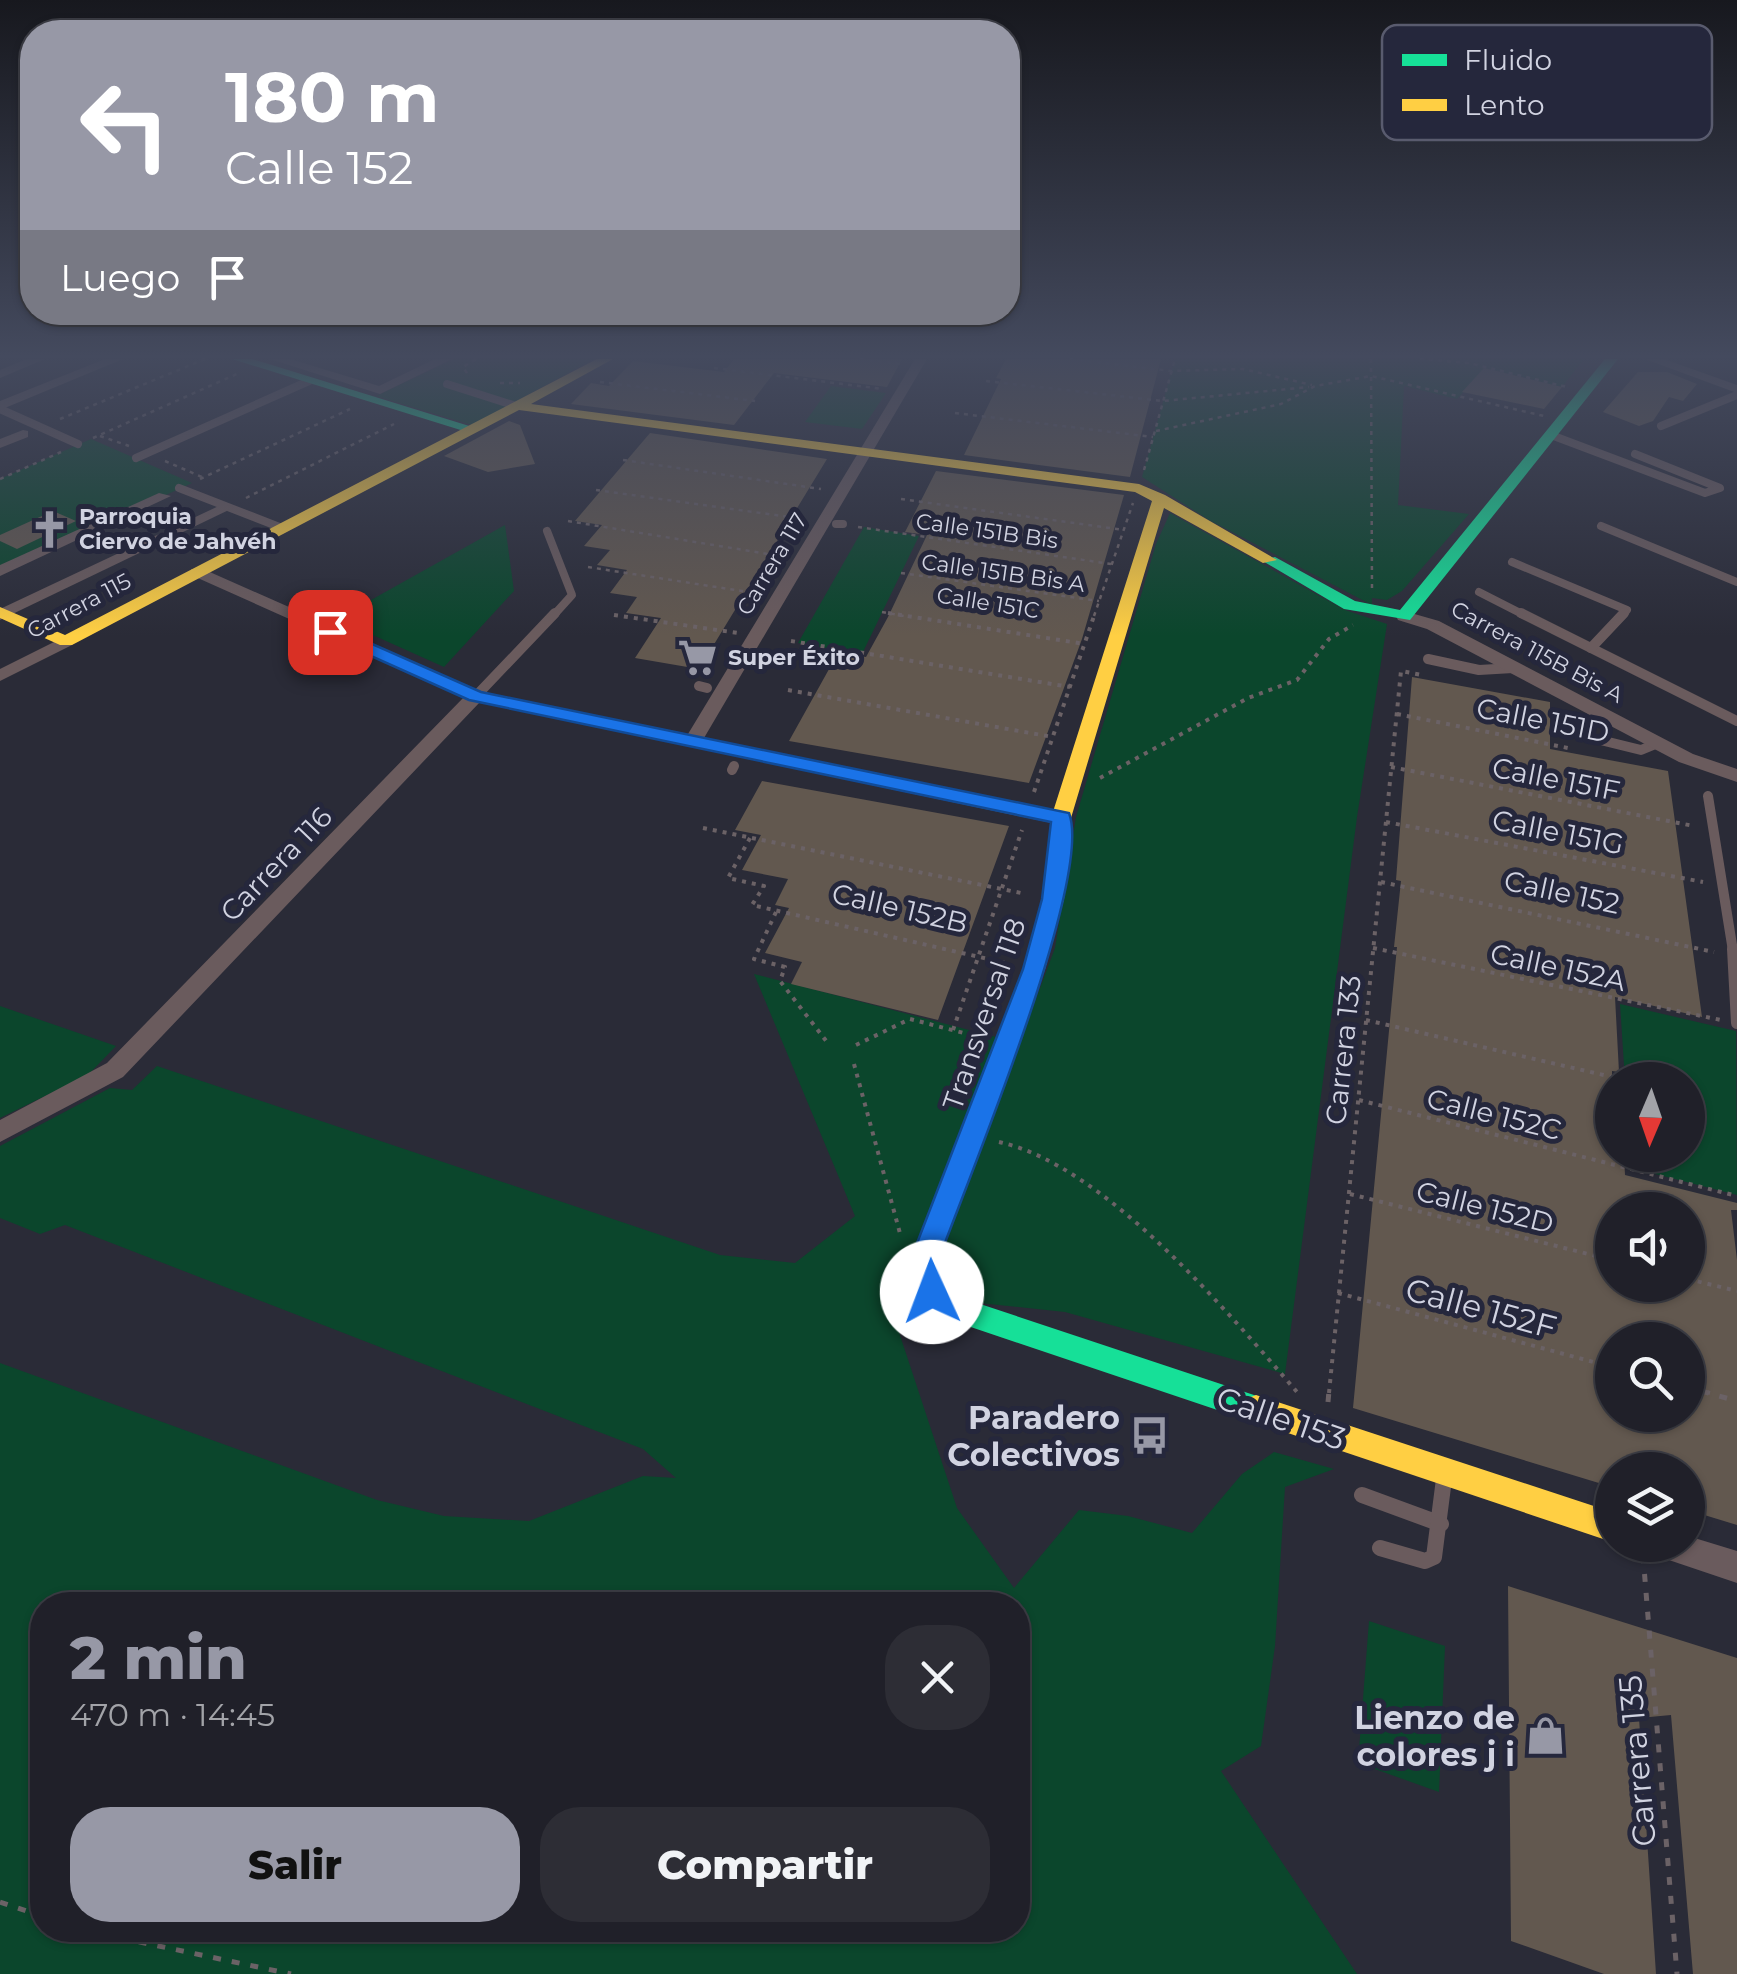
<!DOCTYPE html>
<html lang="es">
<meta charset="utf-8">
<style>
body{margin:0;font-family:Montserrat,sans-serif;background:#2d2d35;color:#f1f3f6;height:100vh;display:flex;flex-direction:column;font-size:38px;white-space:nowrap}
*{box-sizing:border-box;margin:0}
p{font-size:32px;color:#a2a3a8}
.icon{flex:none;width:55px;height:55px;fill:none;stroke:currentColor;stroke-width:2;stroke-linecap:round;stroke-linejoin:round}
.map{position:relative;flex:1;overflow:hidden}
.drawer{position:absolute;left:30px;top:1592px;width:1000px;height:350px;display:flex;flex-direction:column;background:#202029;border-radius:40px;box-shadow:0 2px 8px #0004,0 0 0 2px #3d3e46}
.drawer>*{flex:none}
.hud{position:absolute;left:20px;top:20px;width:1000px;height:305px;border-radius:40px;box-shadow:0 2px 8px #0004,0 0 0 2px #3d3e46;background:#9798a6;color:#fff;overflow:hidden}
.needle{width:65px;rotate:182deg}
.fabs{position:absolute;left:1595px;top:1062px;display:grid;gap:20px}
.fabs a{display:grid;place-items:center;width:110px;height:110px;border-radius:50%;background:#202029;box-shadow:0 2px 8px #0004,0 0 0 2px #3d3e46;font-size:50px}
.pin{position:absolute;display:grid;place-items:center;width:85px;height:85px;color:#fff;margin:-42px;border-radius:20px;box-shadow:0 5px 15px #0006}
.me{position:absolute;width:110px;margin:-55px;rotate:358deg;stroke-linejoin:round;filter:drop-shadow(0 0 8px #0008)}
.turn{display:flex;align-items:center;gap:35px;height:210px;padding:0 40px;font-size:45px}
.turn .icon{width:130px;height:130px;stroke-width:2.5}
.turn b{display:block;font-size:70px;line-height:85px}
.then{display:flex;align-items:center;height:95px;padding:0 40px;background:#0003;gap:20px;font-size:38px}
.round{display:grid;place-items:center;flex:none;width:105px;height:105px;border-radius:40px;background:#2d2d35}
.head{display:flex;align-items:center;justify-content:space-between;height:170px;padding:0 40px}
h1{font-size:60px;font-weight:800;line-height:75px;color:#9798a6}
.cta{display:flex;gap:20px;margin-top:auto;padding:20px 40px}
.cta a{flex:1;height:115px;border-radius:40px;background:#9798a6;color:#111;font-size:40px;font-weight:800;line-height:115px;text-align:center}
.cta a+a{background:#2d2d35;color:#f1f3f6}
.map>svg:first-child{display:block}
</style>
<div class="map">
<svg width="1737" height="1974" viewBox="0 0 1737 1974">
<rect width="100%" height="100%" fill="#2a2b37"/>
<g fill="#0b462c" fill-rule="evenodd">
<polygon points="454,359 594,359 472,425 376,396"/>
<polygon points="1175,359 1584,359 1562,387 1485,368 1457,399 1404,386 1398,505 1469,514 1402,591 1387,600 1372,598 1372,605 1209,520 1142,477"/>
<polygon points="831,386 886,393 862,429 805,422"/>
<polygon points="91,439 192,483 0,571 0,479"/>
<polygon points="1170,513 1345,610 1387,624 1357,817 1285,1374 1065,1312 979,1303 955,1295 936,1266 1055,948 1076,817 1156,544"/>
<polygon points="505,525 514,591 444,667 337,619"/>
<polygon points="864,527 919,536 862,654 798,643"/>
<path d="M754,974L996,1037L894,1317L957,1508L1014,1588L1079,1510L1128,1516L1192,1533L1242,1474L1274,1452L1334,1469L1285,1487L1275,1646L1261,1746L1221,1771L1357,1974H0V1363L377,1500L444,1516L529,1521L643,1476L676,1478L643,1449L65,1225L40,1234L0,1218V1146L110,1088L132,1090L157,1066L720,1255L795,1263L855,1216ZM42,1605H1018V1930H42Z"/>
<polygon points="1620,1004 1736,1031 1737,1195 1632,1168 1631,1155 1688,1155 1688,1080 1625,1080"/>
<polygon points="0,1006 116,1046 88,1075 0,1118"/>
<polygon points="1369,1621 1445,1646 1439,1792 1358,1763"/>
</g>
<g fill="#62584f" fill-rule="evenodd">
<polygon points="734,359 902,359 887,387 774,373 734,425 571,404 591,383 609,386 633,361 724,372"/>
<polygon points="1006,359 1161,359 1130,477 964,455 1001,379 996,378"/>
<polygon points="1484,368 1562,387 1544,409 1462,392"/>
<polygon points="1638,372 1667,372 1697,384 1683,401 1669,397 1653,421 1639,426 1603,412"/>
<polygon points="509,421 520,425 535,464 488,472 444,456"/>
<polygon points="650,433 827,459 699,669 635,658 661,618 626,613 637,597 610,593 627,570 597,565 610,550 584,546 602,525 575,521"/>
<polygon points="936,471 1124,495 1082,639 1029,783 789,741 838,653 866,657 888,617 927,535 905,532"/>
<polygon points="53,511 76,521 17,549 0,541 0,535"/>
<path d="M1412,677L1550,702V749L1668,771L1702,1017L1615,997L1619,1072L1612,1071V1155H1624L1625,1175L1737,1203V1210H1731L1737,1260V1525L1688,1510V1470H1612V1487L1353,1408L1397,947H1394L1401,881L1396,880ZM1612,1210H1688V1285H1612ZM1612,1340H1688V1415H1612Z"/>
<polygon points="762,781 1009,826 938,1020 791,984 802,962 765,953 789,908 775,905 788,879 742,870 761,835 735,830"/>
<polygon points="1508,1586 1737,1658 1737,1974 1693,1974 1671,1715 1639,1718 1656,1974 1604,1974 1511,1941"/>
</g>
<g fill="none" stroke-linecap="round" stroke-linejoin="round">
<g stroke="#6b6266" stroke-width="2.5" stroke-dasharray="4 5" stroke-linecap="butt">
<polyline points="860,359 900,364"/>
<polyline points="1070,359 1171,371 1243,369 1312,385"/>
<polyline points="1371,359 1372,591"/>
<polyline points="1420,359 1469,363 1567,387"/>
<polyline points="714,368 883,389"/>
<polyline points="467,373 463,367 476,359"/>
<polyline points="986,381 1163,401 1309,387"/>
<polyline points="600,382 755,401"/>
<polyline points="500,383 520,383"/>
<polyline points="955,413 1153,437"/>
<polyline points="60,419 205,359"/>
<polyline points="1156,431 1281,404 1315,386 1371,376 1544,416"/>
<polyline points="100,436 129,446"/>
<polyline points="93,438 239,373"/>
<polyline points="623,460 821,489"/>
<polyline points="165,461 202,477"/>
<polyline points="1144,470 1175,359"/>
<polyline points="0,479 61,452"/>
<polyline points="200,479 350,409"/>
<polyline points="596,490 804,519"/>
<polyline points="246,498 394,424"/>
<polyline points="901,499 1124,530"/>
<polyline points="568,521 780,556"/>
<polyline points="858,527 1111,564"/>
<polyline points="588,567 761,594"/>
<polyline points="901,573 1099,601"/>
<polyline points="882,612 904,616"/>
<polyline points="1094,616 1133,503"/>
</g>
<g stroke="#6b6266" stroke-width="4" stroke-dasharray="4 6" stroke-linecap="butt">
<polyline points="888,613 1085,644"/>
<polyline points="614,615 738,633"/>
<polyline points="791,641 1070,687"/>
<polyline points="788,690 1053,737"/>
<polyline points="1397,714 1568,748"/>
<polyline points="1391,767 1694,826"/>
<polyline points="1100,778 1248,698 1297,680 1329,639 1353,625"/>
<polyline points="1034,792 1095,613"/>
<polyline points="1386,822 1703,882"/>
<polyline points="703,828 1026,894"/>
<polyline points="750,838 728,878 764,886 752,905 1010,964"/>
<polyline points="1381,882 1714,952"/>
<polyline points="776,912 754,959 785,967 780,981 827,1042"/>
<polyline points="1373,948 1721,1020"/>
<polyline points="1366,1020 1625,1080"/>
<polyline points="953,1030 1022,830"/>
<polyline points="856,1045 910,1019 983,1038"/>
<polyline points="854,1064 901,1237"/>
<polyline points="1359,1100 1737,1196"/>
<path d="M999,1142C1104,1165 1227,1311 1297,1392"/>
<polyline points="1350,1194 1612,1260"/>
<polyline points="1688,1279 1737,1291"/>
<polyline points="1338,1293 1612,1367"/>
<polyline points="1688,1387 1710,1393"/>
<polyline points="1329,1393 1401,671 1422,675"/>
</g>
<g stroke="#6b6266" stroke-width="5" stroke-dasharray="8 11" stroke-linecap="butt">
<polyline points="1701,1391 1737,1401"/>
<polyline points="1328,1402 1329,1391"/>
<polyline points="1643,1555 1677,1974"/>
<polyline points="0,1902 42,1916"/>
<polyline points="83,1930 291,1974"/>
</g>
<g stroke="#6a5b5d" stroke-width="8">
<polyline points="447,384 516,406"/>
<polyline points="0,409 78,444"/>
<polyline points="1661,426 1737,395"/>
<polyline points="1551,435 1705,493 1720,488 1635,454"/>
<polyline points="136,458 309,381"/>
<polyline points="179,488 282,528"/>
<polyline points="836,524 843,524"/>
<polyline points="1601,526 1737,582"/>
<polyline points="547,531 572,595 553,616"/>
<polyline points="1512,562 1627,610 1622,616"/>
<polyline points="1479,592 1526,616"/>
</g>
<g stroke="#6a5b5d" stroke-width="10">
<polyline points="1521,613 1737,721"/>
<polyline points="1591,648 1624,613"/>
<polyline points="1428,659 1479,670 1513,668"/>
<polyline points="699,686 707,688"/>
<polyline points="476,696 555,613"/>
<polyline points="1579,721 1580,735 1641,750 1658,743"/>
<polyline points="732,770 734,766"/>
<polyline points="1708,796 1733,951"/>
</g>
<polyline stroke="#6a5b5d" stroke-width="12" points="1733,949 1737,1023"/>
<g stroke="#6a5b5d" stroke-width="16">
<polyline points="1362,1495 1441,1524"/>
<polyline points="1380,1548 1425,1561 1434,1557 1444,1479"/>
</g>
<g fill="#6a5b5d" fill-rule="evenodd">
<polygon points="27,359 45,359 0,378 0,370"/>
<polygon points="105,359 123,359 0,410 0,401"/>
<polygon points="270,359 290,359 379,386 435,359 452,359 380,394"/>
<polygon points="915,359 927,359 704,738 1061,811 1068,813 1071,818 1068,823 1061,825 480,702 123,1077 0,1142 0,1120 107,1063 464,697 191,575 191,569 203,569 481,692 688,734"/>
<polygon points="1645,359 1664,359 1737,385 1737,393"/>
<polygon points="23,430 28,431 28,437 0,448 0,439"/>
<polygon points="159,493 171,496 0,576 0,565"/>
<polygon points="223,504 235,507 0,620 0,609"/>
<polygon points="1404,611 1439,621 1693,754 1737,769 1737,782 1679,762 1427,629 1398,620 1396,616"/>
<polygon points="66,636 75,641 72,645 0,681 0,669"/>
<polygon points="1688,1536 1737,1551 1737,1583 1657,1556 1652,1545 1688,1545"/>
</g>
<g fill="#16e098" fill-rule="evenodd">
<polygon points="232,359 252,359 479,429 467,432"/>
<polygon points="1605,359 1618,359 1410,620 1344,609 1261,560 1275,557 1355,601 1400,610"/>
<polygon points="999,1054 1007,1056 1011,1063 939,1256 945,1286 959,1297 1266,1399 1271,1409 1266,1419 1256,1423 950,1320 922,1301 913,1256 987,1063 991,1056"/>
</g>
<g fill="#ffcf43" fill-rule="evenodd">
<polygon points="597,359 613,359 531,404 1139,484 1165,495 1277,560 1263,563 1164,508 1071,818 1064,899 1045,969 1007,1070 991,1070 987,1063 1023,969 1042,899 1051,818 1152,501 1135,492 519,410 72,645 60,645 0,618 0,607 65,635"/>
<polygon points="1256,1395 1612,1512 1612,1542 1246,1419 1241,1409 1246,1399"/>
</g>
</g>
<linearGradient id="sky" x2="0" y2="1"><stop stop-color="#17181e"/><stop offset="0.56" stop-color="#444a5e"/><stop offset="1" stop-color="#444a5e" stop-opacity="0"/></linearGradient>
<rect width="1737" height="636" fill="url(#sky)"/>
<path fill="#1a73e8" stroke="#114b97" stroke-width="2.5" d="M324,628H336L481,692L1069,813C1094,877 968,1180 940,1256L946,1292L942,1301L932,1304L922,1301L912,1256L1023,969L1042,899L1051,822L469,700L324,635Z"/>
<defs>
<symbol id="church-bare" viewBox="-9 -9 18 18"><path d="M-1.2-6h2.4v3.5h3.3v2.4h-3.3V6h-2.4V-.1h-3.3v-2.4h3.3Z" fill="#9798a6" stroke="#25273c" stroke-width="2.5" paint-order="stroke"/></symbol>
<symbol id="supermarket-bare" viewBox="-9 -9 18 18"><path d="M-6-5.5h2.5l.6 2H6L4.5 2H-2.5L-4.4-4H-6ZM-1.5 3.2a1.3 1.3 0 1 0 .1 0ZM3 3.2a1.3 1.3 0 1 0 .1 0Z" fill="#9798a6" stroke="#25273c" stroke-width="2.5" paint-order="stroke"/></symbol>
<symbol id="bus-bare" viewBox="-9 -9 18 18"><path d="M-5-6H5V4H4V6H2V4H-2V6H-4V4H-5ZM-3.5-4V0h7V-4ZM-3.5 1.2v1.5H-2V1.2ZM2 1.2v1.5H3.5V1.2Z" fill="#9798a6" stroke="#25273c" stroke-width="2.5" paint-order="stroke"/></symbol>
<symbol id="shop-bare" viewBox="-9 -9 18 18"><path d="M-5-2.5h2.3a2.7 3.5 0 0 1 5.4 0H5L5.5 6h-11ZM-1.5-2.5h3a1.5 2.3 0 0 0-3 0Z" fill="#9798a6" stroke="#25273c" stroke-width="2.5" paint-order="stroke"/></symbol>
</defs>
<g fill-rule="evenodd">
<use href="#church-bare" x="22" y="502" width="55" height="55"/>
<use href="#supermarket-bare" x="670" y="630" width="55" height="55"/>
<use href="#bus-bare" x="1122" y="1408" width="55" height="55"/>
<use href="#shop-bare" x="1518" y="1708" width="55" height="55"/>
</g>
<g text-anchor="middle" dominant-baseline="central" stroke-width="10" stroke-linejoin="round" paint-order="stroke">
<g font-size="22" font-weight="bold" fill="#d1d3e1" stroke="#25273c" text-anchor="start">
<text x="79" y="516">Parroquia<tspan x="79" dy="25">Ciervo de Jahvéh</tspan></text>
<text x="728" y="657">Super Éxito</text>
</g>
<g font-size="22" fill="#d1d3e1" stroke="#25273c">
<text transform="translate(987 531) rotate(8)">Calle 151B Bis</text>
<text transform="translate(772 564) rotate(-59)">Carrera 117</text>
<text transform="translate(1003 573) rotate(8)">Calle 151B Bis A</text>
<text transform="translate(988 603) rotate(9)">Calle 151C</text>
<text transform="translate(79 606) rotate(-28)">Carrera 115</text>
<text transform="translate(1537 652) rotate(28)">Carrera 115B Bis A</text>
</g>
<g font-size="28" fill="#d1d3e1" stroke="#25273c">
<text transform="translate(1543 720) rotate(11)">Calle 151D</text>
<text transform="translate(1556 779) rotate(11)">Calle 151F</text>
<text transform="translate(1558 832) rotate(11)">Calle 151G</text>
<text transform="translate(276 864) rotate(-46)">Carrera 116</text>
<text transform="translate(1562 892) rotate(12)">Calle 152</text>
<text transform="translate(900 908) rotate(13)">Calle 152B</text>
<text transform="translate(1558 967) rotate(12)">Calle 152A</text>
<text transform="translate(984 1014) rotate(-71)">Transversal 118</text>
<text transform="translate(1343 1050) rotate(-84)">Carrera 133</text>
<text transform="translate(1494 1114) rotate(14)">Calle 152C</text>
<text transform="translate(1485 1207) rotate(14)">Calle 152D</text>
</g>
<g font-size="32" fill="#d1d3e1" stroke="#25273c">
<text transform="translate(1481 1308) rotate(15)">Calle 152F</text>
<text transform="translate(1281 1418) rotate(19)">Calle 153</text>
<text transform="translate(1637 1761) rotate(-95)">Carrera 135</text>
</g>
<g font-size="32" font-weight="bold" fill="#d1d3e1" stroke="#25273c" text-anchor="end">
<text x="1120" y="1417">Paradero<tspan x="1120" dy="37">Colectivos</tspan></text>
<text x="1515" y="1717">Lienzo de<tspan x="1515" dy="37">colores j i</tspan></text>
</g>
</g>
<rect x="1382" y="25" width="330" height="115" rx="15" fill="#25273c" stroke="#595b6e" stroke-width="2.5"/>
<rect x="1402" y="54" width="45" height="12" fill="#16e098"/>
<rect x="1402" y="99" width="45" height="12" fill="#ffcf43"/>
<g font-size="28" fill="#d1d3e1">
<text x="1464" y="70">Fluido</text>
<text x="1464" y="115">Lento</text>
</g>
</svg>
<div class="fabs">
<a><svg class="needle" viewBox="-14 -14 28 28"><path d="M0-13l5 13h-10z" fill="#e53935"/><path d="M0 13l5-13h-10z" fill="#a2a3a8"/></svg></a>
<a><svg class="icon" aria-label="sound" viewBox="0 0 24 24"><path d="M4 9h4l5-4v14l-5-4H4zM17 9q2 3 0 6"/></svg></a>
<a><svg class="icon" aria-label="search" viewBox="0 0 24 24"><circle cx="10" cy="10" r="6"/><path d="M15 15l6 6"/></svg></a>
<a><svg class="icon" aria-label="layers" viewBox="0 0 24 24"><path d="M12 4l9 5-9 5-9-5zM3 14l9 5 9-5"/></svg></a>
</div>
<div class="pin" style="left:330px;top:632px;background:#d93025"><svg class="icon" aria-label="arrive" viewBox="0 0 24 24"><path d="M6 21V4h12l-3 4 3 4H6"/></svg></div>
<svg class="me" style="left:932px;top:1292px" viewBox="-20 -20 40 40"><circle r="19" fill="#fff"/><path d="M0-13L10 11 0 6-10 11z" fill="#1a73e8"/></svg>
<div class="hud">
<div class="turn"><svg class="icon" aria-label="left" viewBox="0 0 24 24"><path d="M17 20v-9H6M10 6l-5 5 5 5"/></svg><div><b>180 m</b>Calle 152</div></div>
<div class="then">Luego<svg class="icon" aria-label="arrive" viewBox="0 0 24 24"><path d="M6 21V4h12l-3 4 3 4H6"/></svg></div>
</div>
<section class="drawer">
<div class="head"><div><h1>2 min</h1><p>470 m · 14:45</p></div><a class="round"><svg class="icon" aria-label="close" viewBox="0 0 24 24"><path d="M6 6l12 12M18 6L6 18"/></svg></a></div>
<div class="cta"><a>Salir</a><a>Compartir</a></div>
</section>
</div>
